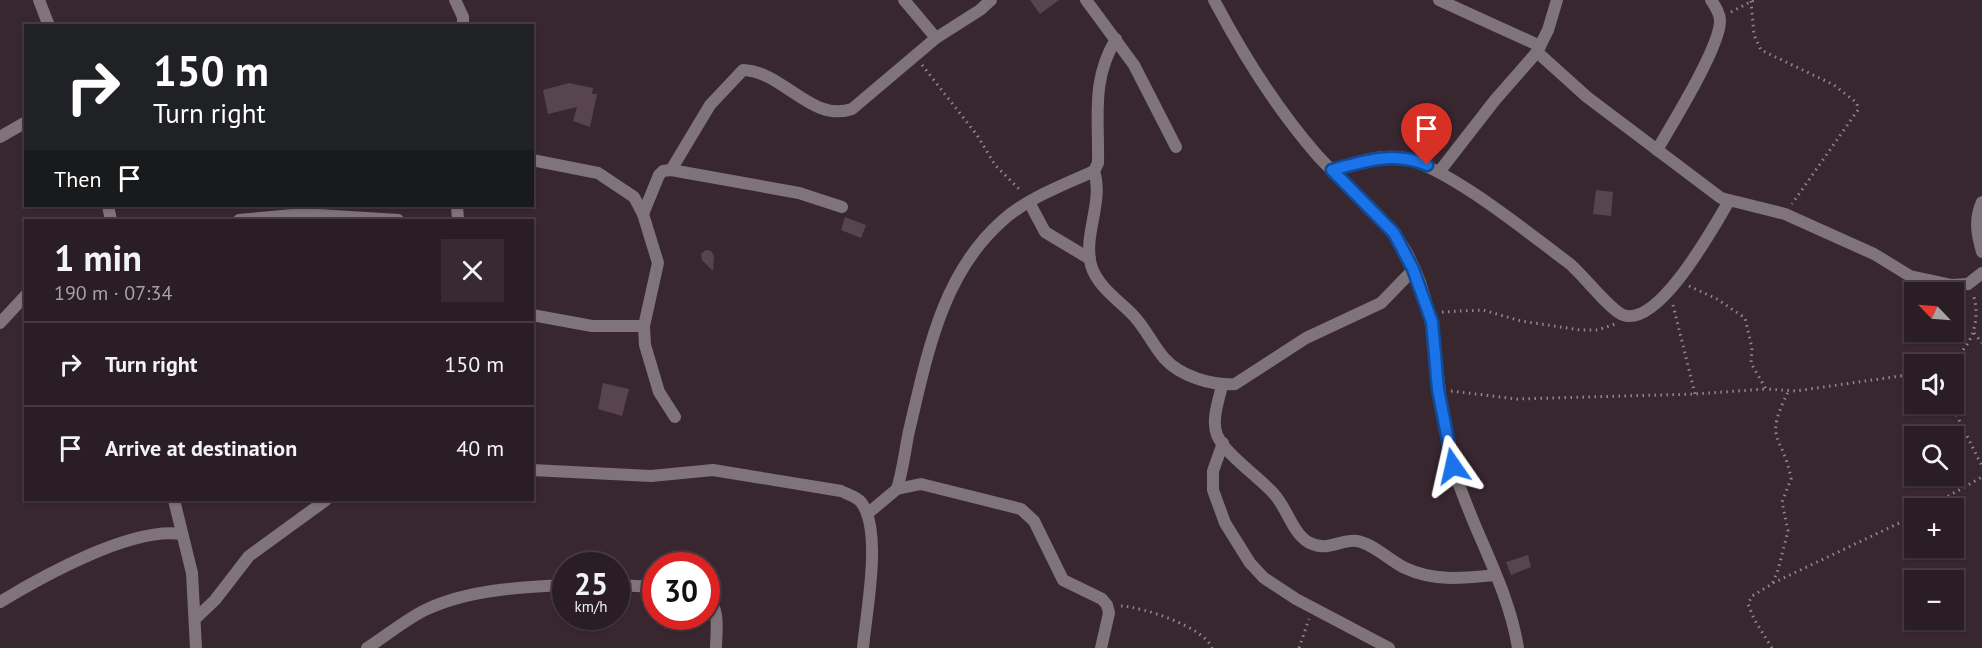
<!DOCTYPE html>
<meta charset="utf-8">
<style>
body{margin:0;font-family:"PT Sans",sans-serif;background:#372a31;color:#f1f3f6;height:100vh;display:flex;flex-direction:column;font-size:22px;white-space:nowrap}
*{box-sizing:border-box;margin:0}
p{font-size:20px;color:#a6a2a6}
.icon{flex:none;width:33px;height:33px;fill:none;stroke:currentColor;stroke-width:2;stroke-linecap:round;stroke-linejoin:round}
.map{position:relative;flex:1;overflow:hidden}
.side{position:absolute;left:24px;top:219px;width:510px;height:282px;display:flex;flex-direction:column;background:#2b1d24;border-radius:0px;box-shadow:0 2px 4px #0004,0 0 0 2px #473b41}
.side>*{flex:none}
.top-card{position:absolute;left:24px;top:24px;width:510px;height:183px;border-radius:0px;box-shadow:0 2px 4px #0004,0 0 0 2px #473b41;background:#202124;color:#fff;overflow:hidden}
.needle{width:39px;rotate:295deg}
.controls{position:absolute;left:1904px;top:282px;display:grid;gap:12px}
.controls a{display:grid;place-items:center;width:60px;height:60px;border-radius:0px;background:#2b1d24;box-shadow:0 2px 4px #0004,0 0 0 2px #473b41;font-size:30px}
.speed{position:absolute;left:552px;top:552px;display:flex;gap:12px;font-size:30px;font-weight:700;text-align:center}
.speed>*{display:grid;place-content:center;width:78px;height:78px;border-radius:50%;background:#2b1d24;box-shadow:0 2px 4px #0004,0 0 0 2px #473b41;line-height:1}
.speed small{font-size:15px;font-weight:400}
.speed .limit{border:9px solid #d22;background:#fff;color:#111}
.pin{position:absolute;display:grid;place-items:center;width:51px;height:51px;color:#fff;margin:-62px -26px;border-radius:50% 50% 50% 0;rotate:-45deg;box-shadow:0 0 6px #0007}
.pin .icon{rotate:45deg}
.me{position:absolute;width:66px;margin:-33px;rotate:349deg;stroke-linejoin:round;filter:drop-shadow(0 0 4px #0008)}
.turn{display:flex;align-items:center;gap:21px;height:126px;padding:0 30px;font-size:27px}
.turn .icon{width:78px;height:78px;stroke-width:2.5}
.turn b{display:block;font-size:42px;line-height:51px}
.then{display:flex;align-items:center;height:57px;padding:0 30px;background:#0003;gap:12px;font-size:22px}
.round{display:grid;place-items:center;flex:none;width:63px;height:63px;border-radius:0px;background:#372a31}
.summary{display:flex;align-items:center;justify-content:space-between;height:102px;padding:0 30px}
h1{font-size:36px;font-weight:800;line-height:45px}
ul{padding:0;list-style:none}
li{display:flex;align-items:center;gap:18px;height:84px;padding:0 30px;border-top:2px solid #473b41}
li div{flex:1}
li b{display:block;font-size:22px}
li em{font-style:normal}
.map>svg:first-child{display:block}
</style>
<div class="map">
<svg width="1982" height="648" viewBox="0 0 1982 648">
<rect width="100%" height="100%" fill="#392730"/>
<g fill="#58444e">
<polygon points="1030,0 1059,0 1040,14"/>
<polygon points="569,83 593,88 592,94 597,94 590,127 573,121 577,107 548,114 543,90"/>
<polygon points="1596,190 1613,192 1611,216 1593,214"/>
<polygon points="845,217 866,225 861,238 841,230"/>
<polygon points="706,250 711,251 714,256 713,271 702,260 701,254"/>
<polygon points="603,383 629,389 622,416 598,409"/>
<polygon points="1528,555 1531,567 1511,575 1506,562"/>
</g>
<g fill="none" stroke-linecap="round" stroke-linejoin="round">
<g stroke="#95868d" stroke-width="3" stroke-dasharray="1.5 4.5" stroke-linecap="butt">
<polyline points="1751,1 1754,35 1761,50 1834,85 1857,103 1858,110 1853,117 1792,204"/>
<polyline points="1731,12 1754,0"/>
<polyline points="922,65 977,135 995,165 1021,191"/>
<polyline points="1689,286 1717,299 1745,318 1752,348 1751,363 1766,389 1796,391 1914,374"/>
<polyline points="1673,305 1695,394"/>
<polyline points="1442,312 1483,310 1521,321 1580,330 1598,330 1615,324"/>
<polyline points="1974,333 1982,343"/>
<path d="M1944,364C1971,353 1982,320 1973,294"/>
<polyline points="1451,391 1517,399 1695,394 1766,389"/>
<polyline points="1951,404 1982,466"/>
<polyline points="1927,508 1982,477"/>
<polyline points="1773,583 1914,516"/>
<path d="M1121,606C1143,607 1204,627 1212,648"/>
<polyline points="1299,648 1309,619"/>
<path d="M1772,648L1754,619L1748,604L1752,596L1772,584L1778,570L1788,531L1782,502L1791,479C1783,432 1762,444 1789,390"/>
</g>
<g stroke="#7e7479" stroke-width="12">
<polyline points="39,0 49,26"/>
<polyline points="455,0 463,17 463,26"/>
<polyline points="904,0 936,38"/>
<polyline points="1086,0 1134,65 1176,147"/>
<path d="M1214,0C1243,55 1276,108 1317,155C1345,186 1382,212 1404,248C1444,314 1432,396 1454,469C1472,530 1508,585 1518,648"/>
<polyline points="1439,0 1540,46"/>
<polyline points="1537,52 1587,97 1721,198 1785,214 1874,254 1910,276 1952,285 1968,284 1982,273"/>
<polyline points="0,137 26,122"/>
<path d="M1657,150C1672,124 1720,47 1720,21C1720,13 1715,6 1711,0"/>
<polyline points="532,160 598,173 634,197 643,214 658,263 644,326 645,345 659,392 675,417"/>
<path d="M671,170L710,105L743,70C783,71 811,123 852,109L936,38L980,10L991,0"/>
<path d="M1332,170C1352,164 1374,155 1395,157C1439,159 1532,236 1570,264C1584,276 1610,310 1623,315C1659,328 1714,226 1729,201"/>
<path d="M1094,171C1104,202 1083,234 1091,265C1097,286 1118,300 1132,314C1145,327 1152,344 1164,358C1180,376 1212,386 1235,384L1306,338L1381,303L1414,269"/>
<polyline points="1439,172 1495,100 1537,52 1548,30 1557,0"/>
<polyline points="1029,202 1045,232 1090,259"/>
<path d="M1982,202C1974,220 1977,234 1982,252"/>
<polyline points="108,206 111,220"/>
<polyline points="457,206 458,220"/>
<polyline points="643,214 659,175 663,171 671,170 799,193 842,207"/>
<polyline points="239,220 303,214 398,220"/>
<polyline points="532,315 592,326 644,326"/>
<polyline points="0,323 26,295"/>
<path d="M1222,385C1219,400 1211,420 1217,435C1224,453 1260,478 1274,494C1287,508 1292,532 1308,542C1327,553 1339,539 1357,541C1374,544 1390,561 1405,568C1435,582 1464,578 1496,575"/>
<polyline points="1223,443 1213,471 1213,490 1225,523 1250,563 1264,578 1296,599 1389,648"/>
<path d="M532,470L651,476L713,470L841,491C847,494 857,497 861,502C883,531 866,612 863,648"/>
<path d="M897,489C903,470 905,450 909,431C927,356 941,275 1002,221C1027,198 1064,185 1094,171L1098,163C1099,117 1091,80 1116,39"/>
<polyline points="174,500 192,573 196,648"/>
<polyline points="867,514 897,489 921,484 1021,509 1034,521 1063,580 1102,599 1107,605 1109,613 1101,648"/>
<polyline points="616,585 656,587"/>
<path d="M706,597C721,608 716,632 716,648"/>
<path d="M0,602C43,576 131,527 181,534"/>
<polyline points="195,619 215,600 249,556 326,500"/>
<path d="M367,648C386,636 405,620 425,610C467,590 519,587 566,585"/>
</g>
</g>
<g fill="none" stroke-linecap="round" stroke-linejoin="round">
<defs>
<path id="route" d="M1427,165C1394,151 1365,161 1332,170L1394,233L1413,269L1432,322L1438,389L1453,466"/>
</defs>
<use href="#route" stroke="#114b97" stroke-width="15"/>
<use href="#route" stroke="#1a73e8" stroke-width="10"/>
</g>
</svg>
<div class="controls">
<a><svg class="needle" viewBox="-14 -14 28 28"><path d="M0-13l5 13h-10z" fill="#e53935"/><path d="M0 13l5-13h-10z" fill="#a6a2a6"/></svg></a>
<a><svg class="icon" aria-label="sound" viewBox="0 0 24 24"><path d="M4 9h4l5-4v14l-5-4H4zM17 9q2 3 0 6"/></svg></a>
<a><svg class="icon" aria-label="search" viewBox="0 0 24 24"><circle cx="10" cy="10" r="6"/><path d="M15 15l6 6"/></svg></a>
<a>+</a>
<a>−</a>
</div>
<div class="speed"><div>25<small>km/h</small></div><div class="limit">30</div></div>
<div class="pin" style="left:1427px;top:165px;background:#d93025"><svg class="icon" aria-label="arrive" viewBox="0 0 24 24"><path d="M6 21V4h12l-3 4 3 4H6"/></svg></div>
<svg class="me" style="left:1453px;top:466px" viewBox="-20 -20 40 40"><path d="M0-17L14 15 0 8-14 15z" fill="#1a73e8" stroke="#fff" stroke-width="4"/></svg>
<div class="top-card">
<div class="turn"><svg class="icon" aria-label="right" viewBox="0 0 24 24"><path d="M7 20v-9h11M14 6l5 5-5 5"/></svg><div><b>150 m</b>Turn right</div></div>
<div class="then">Then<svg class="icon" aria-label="arrive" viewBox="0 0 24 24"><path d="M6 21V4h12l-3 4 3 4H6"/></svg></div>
</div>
<section class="side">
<div class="summary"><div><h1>1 min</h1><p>190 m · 07:34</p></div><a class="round"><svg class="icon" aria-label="close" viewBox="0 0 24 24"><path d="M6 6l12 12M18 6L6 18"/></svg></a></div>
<ul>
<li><svg class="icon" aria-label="right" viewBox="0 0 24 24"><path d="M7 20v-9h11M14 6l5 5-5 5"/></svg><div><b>Turn right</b></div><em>150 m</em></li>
<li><svg class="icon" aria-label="arrive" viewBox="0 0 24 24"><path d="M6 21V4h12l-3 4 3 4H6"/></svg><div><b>Arrive at destination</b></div><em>40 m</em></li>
</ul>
</section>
</div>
